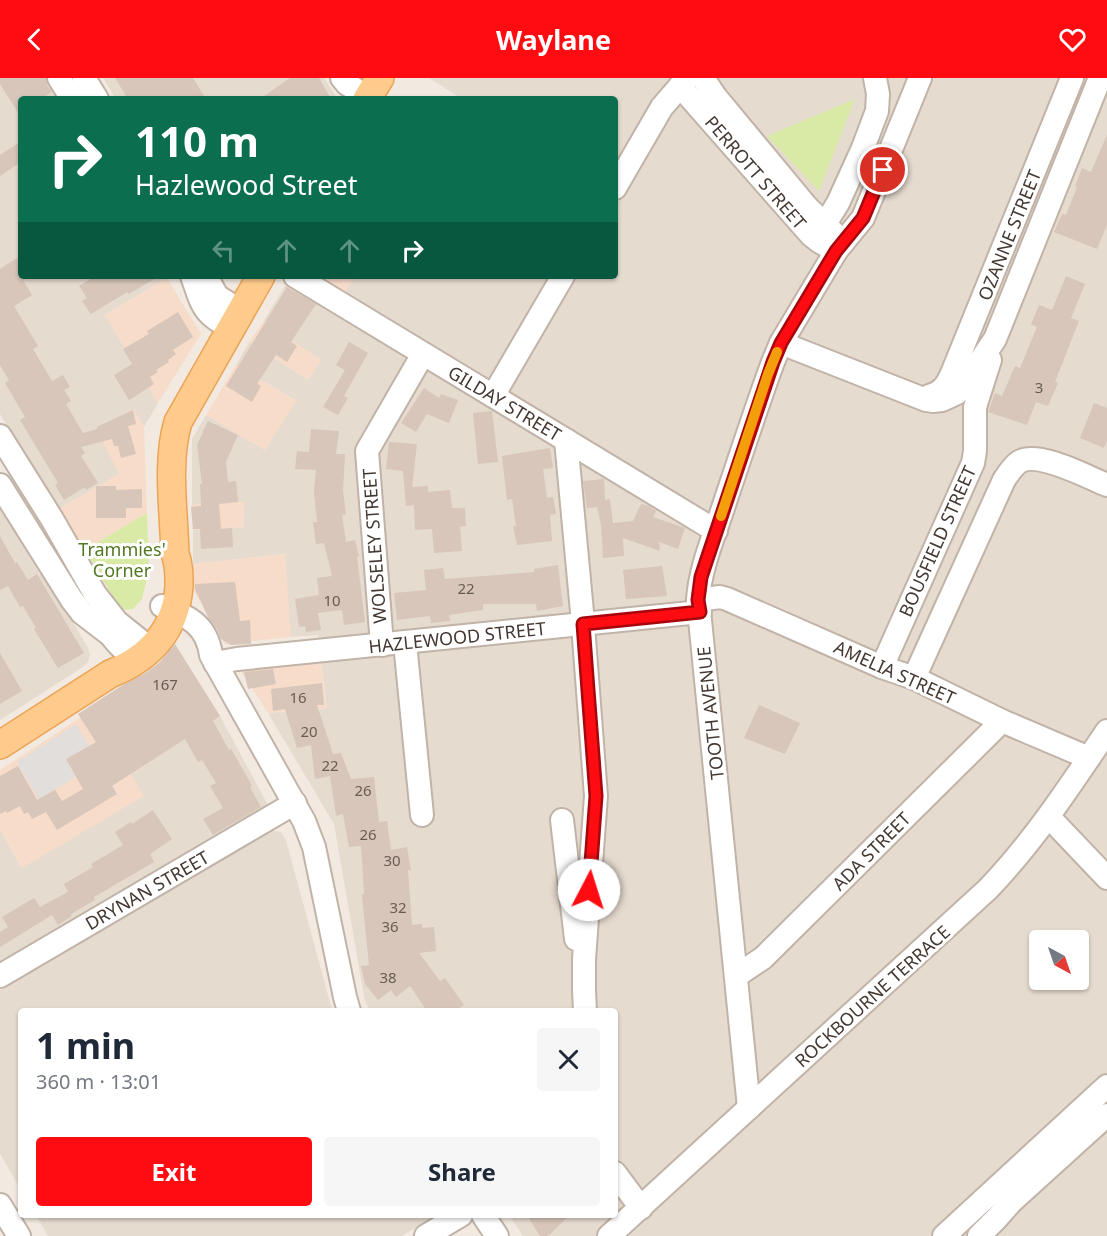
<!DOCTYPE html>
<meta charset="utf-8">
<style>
body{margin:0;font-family:"Noto Sans",sans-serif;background:#f6f6f7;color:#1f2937;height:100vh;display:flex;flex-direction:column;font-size:22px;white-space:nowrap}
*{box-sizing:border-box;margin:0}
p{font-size:20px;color:#747a83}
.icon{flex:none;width:33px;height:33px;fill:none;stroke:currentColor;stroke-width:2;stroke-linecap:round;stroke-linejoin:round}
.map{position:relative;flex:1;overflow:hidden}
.side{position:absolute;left:18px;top:930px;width:600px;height:210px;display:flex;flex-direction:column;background:#fff;border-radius:6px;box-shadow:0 2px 4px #0004}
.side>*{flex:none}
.guide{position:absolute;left:18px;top:18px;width:600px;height:183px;border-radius:6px;box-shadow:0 2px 4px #0004;background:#0b6e4f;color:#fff;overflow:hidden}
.needle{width:39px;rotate:140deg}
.buttons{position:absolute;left:1029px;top:852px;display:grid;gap:12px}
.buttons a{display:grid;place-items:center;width:60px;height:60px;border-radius:6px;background:#fff;box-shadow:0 2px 4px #0004;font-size:30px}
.pin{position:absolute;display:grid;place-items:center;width:51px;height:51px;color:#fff;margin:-26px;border:3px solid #fff;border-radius:50%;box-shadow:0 2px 6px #0007}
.me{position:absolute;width:66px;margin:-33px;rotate:5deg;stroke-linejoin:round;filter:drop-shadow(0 0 4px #0008)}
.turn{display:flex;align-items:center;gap:21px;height:126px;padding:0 18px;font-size:27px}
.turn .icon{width:78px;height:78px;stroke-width:2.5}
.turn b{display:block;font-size:42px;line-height:51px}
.lanes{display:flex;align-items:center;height:57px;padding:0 18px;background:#0003;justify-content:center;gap:30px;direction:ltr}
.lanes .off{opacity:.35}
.round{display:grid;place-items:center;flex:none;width:63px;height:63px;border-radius:6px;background:#f6f6f7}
.head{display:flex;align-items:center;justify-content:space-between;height:102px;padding:0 18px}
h1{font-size:36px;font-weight:700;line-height:45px}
.action{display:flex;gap:12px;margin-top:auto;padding:12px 18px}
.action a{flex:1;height:69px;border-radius:6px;background:#ff0b12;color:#fff;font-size:24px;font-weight:700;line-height:69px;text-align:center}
.action a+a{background:#f6f6f7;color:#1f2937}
header{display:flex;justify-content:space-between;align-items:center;height:78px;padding:0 18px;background:#ff0b12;color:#fff;font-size:27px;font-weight:700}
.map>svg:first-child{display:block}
</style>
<header><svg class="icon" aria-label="back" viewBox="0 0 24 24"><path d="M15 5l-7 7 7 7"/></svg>Waylane<svg class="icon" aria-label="heart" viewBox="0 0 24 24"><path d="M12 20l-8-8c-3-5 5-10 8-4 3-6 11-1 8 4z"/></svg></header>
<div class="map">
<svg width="1107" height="1158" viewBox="0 0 1107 1158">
<rect width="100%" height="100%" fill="#f2eae1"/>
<g fill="#e6dbcf" fill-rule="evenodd">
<polygon points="0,0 47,0 60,21 21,21 21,198 166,198 167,200 105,237 158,325 144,349 133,331 119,396 57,432 0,336"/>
<polygon points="103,0 324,0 335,17 335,21 116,21"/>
<path d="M429,0H1107V1158H523L509,1137H615V933H371L365,924L334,746L268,635L327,630L318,557L291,559L284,476L193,486V452L244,449L243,424L192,427V361L206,337L265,372L295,322L236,287L249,264L308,302L321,282L263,244L286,206L332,235L355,198H615V21H458L459,19ZM1040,862H1078V902H1040Z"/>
<polygon points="0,430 40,497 44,495 88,570 90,576 88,584 83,589 0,642"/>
<polygon points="220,638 268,727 0,886 0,751 21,789 143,717 130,696"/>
<polygon points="269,753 275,753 281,754 286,762 332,932 330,933 21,933 21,1112 0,1076 0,912"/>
<polygon points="36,1137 436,1137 402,1158 48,1158"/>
</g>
<g fill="#f7dcca">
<polygon points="318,198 355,198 345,214"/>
<polygon points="167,200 201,256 158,325 105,237"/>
<polygon points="263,244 321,282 308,302 249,264"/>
<polygon points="236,287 296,323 265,372 206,337"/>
<polygon points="133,331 144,349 147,435 85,472 57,432 119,396 97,352"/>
<polygon points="243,424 244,449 193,452 192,427"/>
<polygon points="285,476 291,559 225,566 194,513 193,486"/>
<polygon points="180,574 220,638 131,696 144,718 22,790 0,751 0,692"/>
<polygon points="321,584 327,630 268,635 240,592"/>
</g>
<g fill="#d8eaa6">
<polygon points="855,21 819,113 767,58"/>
<polygon points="147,435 149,492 142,521 133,531 121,532 85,472"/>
</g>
<polygon fill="#e2dedb" points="76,646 89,668 66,681 76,699 39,722 17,684"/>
<g fill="#d7c6b9">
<polygon points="0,0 46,0 47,7 52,14 40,21 21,21 21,39 0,6"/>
<polygon points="115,0 193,0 206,21 128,21"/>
<polygon points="290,0 319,0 331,21 260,21"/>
<polygon points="1107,57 1107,147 1097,171 1054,154 1062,136 1066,137 1077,109 1075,108 1082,90 1091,94"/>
<polygon points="21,63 21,84 0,98 0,77"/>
<polygon points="17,180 21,187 21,199 32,217 14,228 38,268 33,271 52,303 63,297 70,309 64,312 71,323 66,326 83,355 97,351 97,349 133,332 136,346 128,348 136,376 121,380 118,368 114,368 112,361 81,369 85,375 81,378 98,405 86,412 85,409 64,422 55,407 58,405 20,342 25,339 5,305 9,302 0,287 0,191"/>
<polygon points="96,198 159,198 129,216 127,214 91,236 82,223 87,220 79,208"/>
<polygon points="1066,198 1085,206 1071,240 1079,243 1055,304 1058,305 1048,328 1036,324 1027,347 988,334 995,315 1002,318 1015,288 1020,290 1037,249 1031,246 1039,227 1052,232"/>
<polygon points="287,209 316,226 291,264 297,268 287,284 276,277 257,306 261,308 252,324 226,308"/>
<polygon points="178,234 193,259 173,272 176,276 168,282 169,284 156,292 158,294 150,299 154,306 129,322 114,297 132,286 123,271 149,256 147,253"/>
<polygon points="349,264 368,275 344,318 348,320 338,337 323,329 345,292 336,287"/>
<polygon points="424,310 439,320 441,316 458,322 449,345 427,336 416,354 401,345"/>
<polygon points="1094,325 1107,330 1107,363 1104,370 1080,360"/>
<polygon points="492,333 498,384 478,386 473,335"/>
<polygon points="208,343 238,357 226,384 228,404 236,403 238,424 219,426 221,451 232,450 233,469 201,471 200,451 193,451 191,429 201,428 200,406 202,406 197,367"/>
<polygon points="311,351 339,353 336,376 345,376 343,413 346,436 342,437 346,464 355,462 359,478 357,479 365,544 344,547 342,532 318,535 321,552 306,554 305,548 299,549 295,521 319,517 317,500 332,498 324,465 316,466 313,444 317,444 314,414 316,392 295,391 297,373 309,374"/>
<polygon points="389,364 417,366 412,409 428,408 428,414 450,412 452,430 465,430 466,448 460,449 462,473 434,475 432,451 415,452 414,427 406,428 403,393 386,391"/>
<polygon points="550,370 553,390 543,391 547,420 553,419 556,436 550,437 552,463 517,467 513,448 516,448 512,421 507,422 502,378"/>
<polygon points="604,401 605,422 610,421 613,445 633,443 641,426 649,428 656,433 653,439 685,450 678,471 659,464 660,473 623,460 624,478 603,480 601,447 597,429 587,430 583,403"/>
<polygon points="96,408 116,408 116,412 142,411 142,430 126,430 126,440 96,440"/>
<polygon points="0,458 15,485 17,484 28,502 37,496 84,575 58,590 34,551 36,550 23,528 20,529 8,508 0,512"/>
<polygon points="558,487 563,528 537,533 536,526 483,526 483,532 449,537 450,543 431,545 430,538 397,542 394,515 426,512 424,492 443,490 445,501 534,494 534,491"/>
<polygon points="662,488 667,518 626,521 623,492"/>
<polygon points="235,504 240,543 250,542 251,566 231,567 221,561 217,551 208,539 195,511 195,506"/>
<polygon points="175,566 220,638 213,643 229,672 231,671 245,695 252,708 250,709 261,729 213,757 203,741 223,730 210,708 216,705 202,682 198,684 185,661 112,708 117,716 57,752 46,734 32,741 28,734 24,736 20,728 7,735 6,733 0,736 0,698 18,688 37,722 55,712 62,723 83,711 66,681 96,664 78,636 118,610 147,594 160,584"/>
<polygon points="0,575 22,613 0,626"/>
<polygon points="273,591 276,606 248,611 244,594"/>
<polygon points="322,605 324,627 317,627 333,676 341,675 351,701 374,699 379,744 387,743 391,772 407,769 411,792 408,792 412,847 422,846 422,850 434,849 436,873 419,875 440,903 445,900 464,927 453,933 427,933 410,908 396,919 391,912 378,922 365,906 361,888 369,887 363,828 362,816 364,816 361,768 349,769 343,736 336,738 330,698 315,701 311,667 297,670 285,631 273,633 271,611"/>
<polygon points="759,627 800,645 785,676 744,660"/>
<polygon points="153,732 172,761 150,776 154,784 94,819 95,822 71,836 72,838 58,847 52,837 0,869 0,854 8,849 2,839 34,820 40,829 68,814 64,806 93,789 91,786 123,767 115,754 131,744 132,746"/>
<polygon points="527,1137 570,1137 548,1158 540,1158"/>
</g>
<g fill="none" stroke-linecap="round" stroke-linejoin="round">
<defs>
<g id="minor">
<polyline points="59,0 72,21"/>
<polyline points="84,0 97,21"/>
<polyline points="342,0 347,6 368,19"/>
<polyline points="703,0 715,18 807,129 843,164"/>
<polyline points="680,8 811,157 820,164 836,173"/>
<polyline points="615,110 662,29 687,0"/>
<polyline points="825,146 838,125 863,70 877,33 878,16 875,0"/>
<path d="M192,198C197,211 200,226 209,235C215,242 224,246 231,250"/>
<polyline points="206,198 217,218 241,233"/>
<polyline points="295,198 716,453"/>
<polyline points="781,265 926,322 933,323 942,322 957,315 964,307 995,261 1100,0"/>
<polyline points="493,318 563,198"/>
<path d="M929,318C943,315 948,305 953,293L1072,0"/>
<polyline points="0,358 52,441 95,516 117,544 142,564 149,572"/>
<polyline points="566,362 582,534 596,718 584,881 584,913 585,933"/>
<polyline points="0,407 72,522 82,535 108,555"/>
<polyline points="698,522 720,519 727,521 882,589 914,600 1002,643 1089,680"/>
<path d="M162,528C188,538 207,547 211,577L304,743L314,769L345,919L349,933"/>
<path d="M102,541C109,559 121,571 137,582"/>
<polyline points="405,565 422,737"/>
<polyline points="382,567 367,373 423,276"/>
<polyline points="215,585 237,581 700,534"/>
<polyline points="882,589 973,385 975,373 975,329 990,282"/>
<path d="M914,600L1004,402C1008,396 1013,388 1019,384C1038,372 1087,399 1107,407"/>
<polyline points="1049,739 1107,800"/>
<polyline points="562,742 576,861"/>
<polyline points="0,898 295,725"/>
<polyline points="736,898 763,880 1002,643"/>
<path d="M749,1030L698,522C700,489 715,456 725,424C741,377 756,330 773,284L781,265L836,173L863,140L920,0"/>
<polyline points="615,1095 641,1130"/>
<polyline points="0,1127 19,1158"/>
<polyline points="483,1137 497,1158"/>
<polyline points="426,1158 461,1137"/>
<path d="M609,1158L988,811C1034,763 1070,708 1107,653"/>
<polyline points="944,1158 1107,1008"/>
<polyline points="979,1158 996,1141 1012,1123 1107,1037"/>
</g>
<g id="major">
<polyline points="367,21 380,0"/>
<path d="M0,667L110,596C150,580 176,552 179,508C179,496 179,487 175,475C174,435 166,383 178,344L261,198"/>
</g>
</defs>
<use href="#minor" stroke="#c1b3a7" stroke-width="26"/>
<use href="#major" stroke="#eba456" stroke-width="30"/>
<use href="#minor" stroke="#fff" stroke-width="22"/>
<use href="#major" stroke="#ffcb8d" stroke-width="27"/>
</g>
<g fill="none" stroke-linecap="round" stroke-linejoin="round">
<defs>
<polyline id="route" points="589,812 596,718 583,546 700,534 698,522 701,499 773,284 781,265 836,173 863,140 883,92"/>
</defs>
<use href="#route" stroke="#a6070c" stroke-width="15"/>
<use href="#route" stroke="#ff0b12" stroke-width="10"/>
<polyline stroke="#f59e0b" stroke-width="10" points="721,438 768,296 777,274"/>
</g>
<g text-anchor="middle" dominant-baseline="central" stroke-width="6" stroke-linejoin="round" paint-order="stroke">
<g font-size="15" fill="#695c54">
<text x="1039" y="309">3</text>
<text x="466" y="510">22</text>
<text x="332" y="522">10</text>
<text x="165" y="606">167</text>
<text x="298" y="619">16</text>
<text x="309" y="653">20</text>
<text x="330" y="687">22</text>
<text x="363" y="712">26</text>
<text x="368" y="756">26</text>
<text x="392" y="782">30</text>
<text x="398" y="829">32</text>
<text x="390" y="848">36</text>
<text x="388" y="899">38</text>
</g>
<g font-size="18" fill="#443932" stroke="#fff">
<text transform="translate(756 94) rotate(49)">PERROTT STREET</text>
<text transform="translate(1009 157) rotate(-68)">OZANNE STREET</text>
<text transform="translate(505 325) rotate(31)">GILDAY STREET</text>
<text transform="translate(937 463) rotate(-66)">BOUSFIELD STREET</text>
<text transform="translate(374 468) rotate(-94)">WOLSELEY STREET</text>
<text transform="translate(457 559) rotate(-6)">HAZLEWOOD STREET</text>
<text transform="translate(895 594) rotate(24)">AMELIA STREET</text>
<text transform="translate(710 635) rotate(-96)">TOOTH AVENUE</text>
<text transform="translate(871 773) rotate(-45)">ADA STREET</text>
<text transform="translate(147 812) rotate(-30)">DRYNAN STREET</text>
<text transform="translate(872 918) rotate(-42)">ROCKBOURNE TERRACE</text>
</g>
<g font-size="18" fill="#527822" stroke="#fff">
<text x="122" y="471">Trammies'<tspan x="122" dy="21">Corner</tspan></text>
</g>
</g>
</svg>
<div class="buttons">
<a><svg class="needle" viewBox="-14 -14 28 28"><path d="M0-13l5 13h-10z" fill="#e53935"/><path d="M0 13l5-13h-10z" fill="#747a83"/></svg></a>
</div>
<div class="pin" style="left:883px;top:92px;background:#d93025"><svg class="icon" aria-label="arrive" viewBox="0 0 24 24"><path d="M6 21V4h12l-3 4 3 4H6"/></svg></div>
<svg class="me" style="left:589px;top:812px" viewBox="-20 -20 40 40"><circle r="19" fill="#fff"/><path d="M0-13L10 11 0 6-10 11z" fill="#ff0b12"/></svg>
<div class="guide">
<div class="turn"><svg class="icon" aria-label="right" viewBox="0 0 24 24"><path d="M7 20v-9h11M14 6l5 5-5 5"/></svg><div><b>110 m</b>Hazlewood Street</div></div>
<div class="lanes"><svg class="icon off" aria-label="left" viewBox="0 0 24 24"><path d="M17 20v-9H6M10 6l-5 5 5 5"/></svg><svg class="icon off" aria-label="ahead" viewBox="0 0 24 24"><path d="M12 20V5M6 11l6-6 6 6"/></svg><svg class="icon off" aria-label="ahead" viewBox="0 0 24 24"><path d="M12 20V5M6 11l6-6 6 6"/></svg><svg class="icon" aria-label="right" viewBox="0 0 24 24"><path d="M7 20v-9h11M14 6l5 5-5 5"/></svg></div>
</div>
<section class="side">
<div class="head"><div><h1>1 min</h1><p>360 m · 13:01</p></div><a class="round"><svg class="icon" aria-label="close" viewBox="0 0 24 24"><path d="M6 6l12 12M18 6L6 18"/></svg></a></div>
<div class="action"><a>Exit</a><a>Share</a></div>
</section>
</div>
